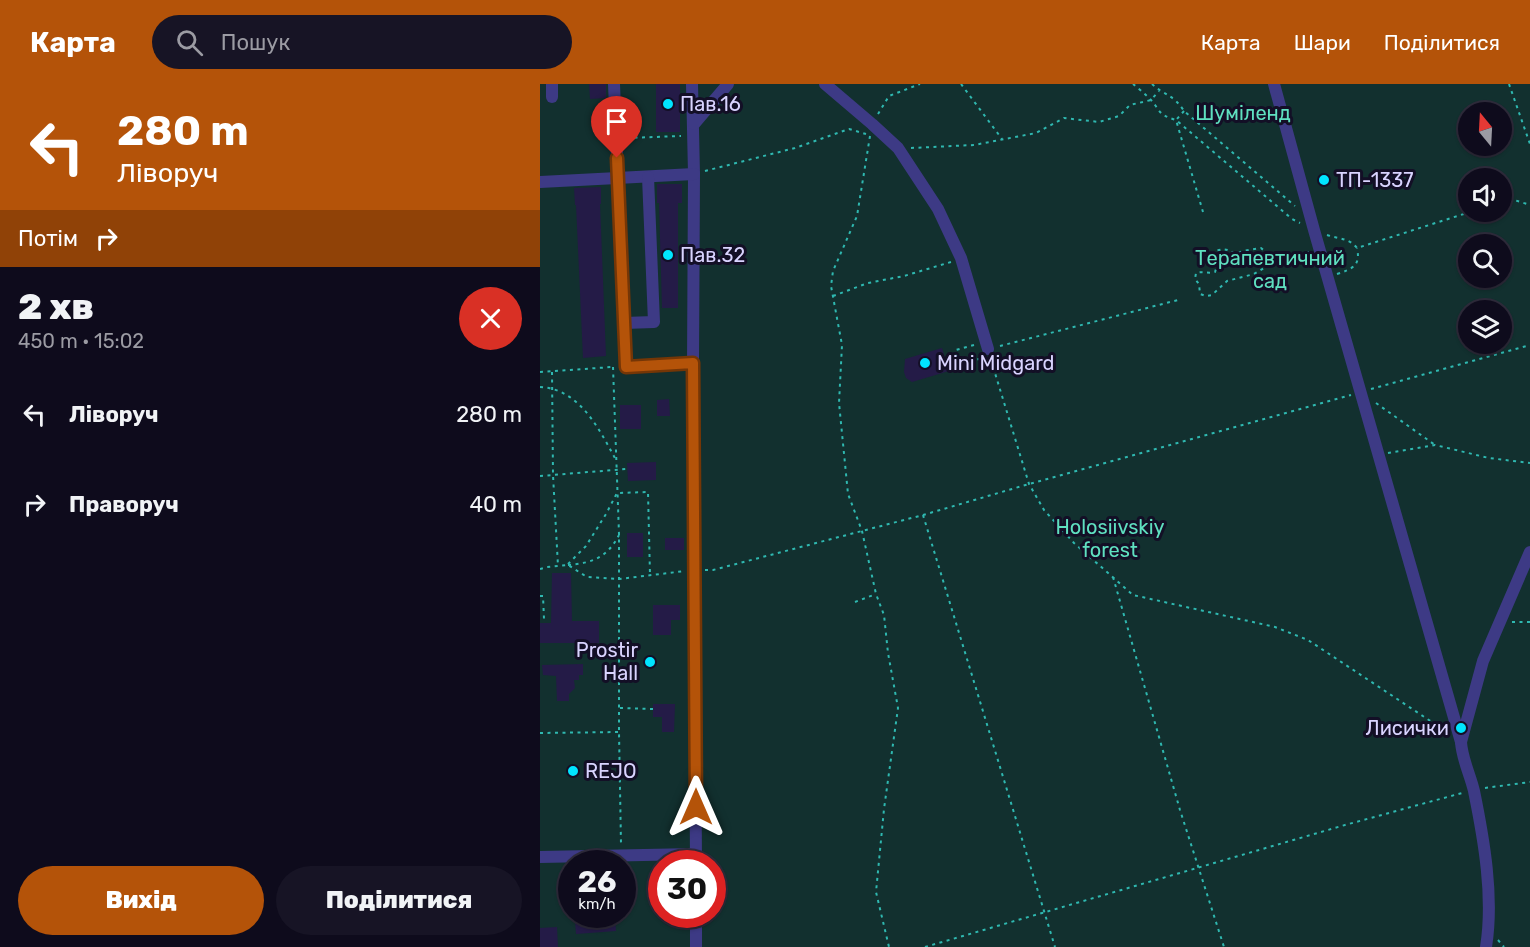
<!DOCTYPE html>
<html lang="uk">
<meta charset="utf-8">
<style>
body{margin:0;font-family:Rubik,sans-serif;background:#171425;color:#f1f3f6;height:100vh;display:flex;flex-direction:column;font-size:22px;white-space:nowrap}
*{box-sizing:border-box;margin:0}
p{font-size:20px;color:#9b9ba3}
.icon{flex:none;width:33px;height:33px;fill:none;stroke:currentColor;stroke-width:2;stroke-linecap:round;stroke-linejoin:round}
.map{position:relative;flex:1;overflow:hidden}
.panel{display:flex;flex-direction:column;background:#0e0b1c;width:540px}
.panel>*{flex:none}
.banner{background:#b45309;color:#fff;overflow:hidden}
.needle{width:39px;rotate:342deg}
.fabs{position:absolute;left:918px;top:18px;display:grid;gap:12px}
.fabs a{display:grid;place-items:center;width:54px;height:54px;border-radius:50%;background:#0e0b1c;box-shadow:0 2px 4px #0004,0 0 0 2px #2e2b3b;font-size:30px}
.speed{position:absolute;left:18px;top:766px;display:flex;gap:12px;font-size:30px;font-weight:700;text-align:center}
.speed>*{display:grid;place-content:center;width:78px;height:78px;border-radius:50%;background:#0e0b1c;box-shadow:0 2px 4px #0004,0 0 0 2px #2e2b3b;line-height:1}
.speed small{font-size:15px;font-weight:400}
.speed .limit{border:9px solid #d22;background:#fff;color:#111}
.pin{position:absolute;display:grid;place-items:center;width:51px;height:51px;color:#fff;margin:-62px -26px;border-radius:50% 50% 50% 0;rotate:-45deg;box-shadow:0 0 6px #0007}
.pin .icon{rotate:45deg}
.me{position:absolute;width:66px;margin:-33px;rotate:0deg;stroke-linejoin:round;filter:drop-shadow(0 0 4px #0008)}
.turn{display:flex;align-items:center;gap:21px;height:126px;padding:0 18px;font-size:27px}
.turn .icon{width:78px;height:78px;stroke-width:2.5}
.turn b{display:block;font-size:42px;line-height:51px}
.then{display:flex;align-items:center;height:57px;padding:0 18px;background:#0003;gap:12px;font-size:22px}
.round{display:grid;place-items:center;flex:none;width:63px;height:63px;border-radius:32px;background:#171425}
.head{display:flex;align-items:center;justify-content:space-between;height:102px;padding:0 18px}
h1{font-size:36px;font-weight:800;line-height:45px}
.primary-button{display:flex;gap:12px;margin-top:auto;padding:12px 18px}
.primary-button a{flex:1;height:69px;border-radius:36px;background:#b45309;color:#fff;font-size:24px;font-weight:800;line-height:69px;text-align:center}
.primary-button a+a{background:#171425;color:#f1f3f6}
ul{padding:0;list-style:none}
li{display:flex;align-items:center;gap:18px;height:90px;padding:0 18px}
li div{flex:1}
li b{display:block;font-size:22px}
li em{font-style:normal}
header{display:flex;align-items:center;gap:36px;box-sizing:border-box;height:84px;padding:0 30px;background:#b45309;color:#fff}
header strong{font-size:28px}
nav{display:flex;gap:33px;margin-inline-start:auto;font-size:21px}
.search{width:420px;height:54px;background:#171425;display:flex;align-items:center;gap:15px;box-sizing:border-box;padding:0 21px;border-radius:33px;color:#9b9ba3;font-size:22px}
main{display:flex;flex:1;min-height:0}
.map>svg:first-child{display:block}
</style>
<header>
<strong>Карта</strong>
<div class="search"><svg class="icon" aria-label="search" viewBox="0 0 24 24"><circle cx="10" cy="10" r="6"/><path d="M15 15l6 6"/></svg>Пошук</div>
<nav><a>Карта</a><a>Шари</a><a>Поділитися</a></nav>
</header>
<main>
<section class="panel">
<div class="banner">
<div class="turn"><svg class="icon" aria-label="left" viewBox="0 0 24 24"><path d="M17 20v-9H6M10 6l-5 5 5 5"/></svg><div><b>280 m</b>Ліворуч</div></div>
<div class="then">Потім<svg class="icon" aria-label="right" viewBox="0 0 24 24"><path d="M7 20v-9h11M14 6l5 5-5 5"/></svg></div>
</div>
<div class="head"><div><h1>2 хв</h1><p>450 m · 15:02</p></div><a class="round" style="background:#d93025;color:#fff"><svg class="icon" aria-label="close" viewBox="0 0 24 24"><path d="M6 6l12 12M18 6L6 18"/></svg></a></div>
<ul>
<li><svg class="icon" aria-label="left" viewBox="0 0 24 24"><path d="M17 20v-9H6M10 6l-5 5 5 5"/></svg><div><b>Ліворуч</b></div><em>280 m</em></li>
<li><svg class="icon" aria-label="right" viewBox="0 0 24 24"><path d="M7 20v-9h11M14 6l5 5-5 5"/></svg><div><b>Праворуч</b></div><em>40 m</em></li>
</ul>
<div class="primary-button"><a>Вихід</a><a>Поділитися</a></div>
</section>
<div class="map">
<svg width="990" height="863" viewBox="0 0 990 863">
<rect width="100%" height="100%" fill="#130f26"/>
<path fill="#12302f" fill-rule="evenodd" d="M0,0H990V863H0ZM928,28H962V62H928ZM928,94H962V128H928ZM928,160H962V194H928ZM928,226H962V260H928ZM32,780H82V831H32ZM122,780H172V831H122Z"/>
<g fill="#241b47">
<polygon points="49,0 66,0 66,14 50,15"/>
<rect x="116" y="0" width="24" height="48"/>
<polygon points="117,100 142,100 142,119 138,119 138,224 122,224 119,119 117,119"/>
<polygon points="61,103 61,120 60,120 66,272 43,274 36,121 35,121 34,104"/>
<polygon points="402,264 409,287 372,298 366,294 364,288 365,275"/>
<polygon points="129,315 130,332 117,332 117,316"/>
<rect x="80" y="321" width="21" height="24"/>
<polygon points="116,378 116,396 88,397 87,379"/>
<rect x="87" y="449" width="16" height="24"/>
<rect x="125" y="454" width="19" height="12"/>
<polygon points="12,489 31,489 32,537 59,537 59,559 0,559 0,539 11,539"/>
<polygon points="113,521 140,521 140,536 131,536 131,551 113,551"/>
<polygon points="43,580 43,591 39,591 39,596 34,596 35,604 29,610 29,617 17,617 16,592 3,591 2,581"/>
<polygon points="113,620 135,620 134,648 122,648 122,633 113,633"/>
<polygon points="75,834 76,847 36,850 35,837"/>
<polygon points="17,843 18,863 0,863 0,844"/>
</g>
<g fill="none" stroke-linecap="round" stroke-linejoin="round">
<g stroke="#2fb8b0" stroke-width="2" stroke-dasharray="3 4.5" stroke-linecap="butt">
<polyline points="421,0 462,55"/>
<path d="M593,0C598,4 604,9 609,14C621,26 616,30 636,36L752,135L760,139"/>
<path d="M612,0C625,12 633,10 644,27L755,122"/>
<polyline points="969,0 990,60"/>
<polyline points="644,27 636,36 663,128"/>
<polyline points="338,30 349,12 380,0"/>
<polyline points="330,52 317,132 293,187 291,202 302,261 299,319 308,410 322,447 336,510 344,531 348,569 358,624 344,725 336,808 349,863"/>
<polyline points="87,54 141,52"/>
<polyline points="371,64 434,61 496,49 524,34 559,38 579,32 590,21 611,16 619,7"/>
<polyline points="165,87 255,64 309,45 326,50"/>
<polyline points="962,118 971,115 990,121"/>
<path d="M787,151C799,155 809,154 817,164L930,128"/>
<path d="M736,177L714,190L687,197L672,211L666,212L660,210L659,200L655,195L656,189C663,187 668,190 675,188L677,182L670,176L671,169C683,164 685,164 696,170L703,167L721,164L736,177L769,168"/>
<path d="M797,190C812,185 821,182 817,164"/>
<polyline points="293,212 328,199 364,192 411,178"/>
<polyline points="434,261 416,266 420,281 442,274"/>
<polyline points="460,262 638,216"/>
<polyline points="451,276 489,400 504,426 534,459 593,511 735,543 768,556 907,648"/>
<polyline points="73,283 79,450 79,648 81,760"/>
<polyline points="0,288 72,283"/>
<polyline points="12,288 13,391 18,482"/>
<path d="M0,303C40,305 59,345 76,376"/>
<polyline points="831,305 990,261"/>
<polyline points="836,319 895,361"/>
<polyline points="848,369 895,361 949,374 990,379"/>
<polyline points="0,392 86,385"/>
<polyline points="383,431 515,863"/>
<polyline points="28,480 46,462 66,430 77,409 108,408 110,491"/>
<path d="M28,481C52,479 67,474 79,451"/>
<polyline points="0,485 7,483 28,481 47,493 79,495 145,487"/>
<polyline points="165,486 173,486 383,431 489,400 811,311"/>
<polyline points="573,493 640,726 684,863"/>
<polyline points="0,512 3,512 4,535 0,535"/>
<polyline points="315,518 336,510"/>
<polyline points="972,538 990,538"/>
<polyline points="80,624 113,625"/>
<polyline points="0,649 79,648"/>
<polyline points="945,704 990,698"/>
<polyline points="958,856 964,863"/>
<polyline points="385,863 805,741 922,709"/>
</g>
<g stroke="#3d3a85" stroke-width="12">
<polyline points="12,0 12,13"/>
<polyline points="74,0 86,283 153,280"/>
<polyline points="152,0 154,90 153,280 156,780"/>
<polyline points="285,0 332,40 358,64 398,125 421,174 448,265"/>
<polyline points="734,0 774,146 921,658"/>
<polyline points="154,40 188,0"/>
<polyline points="0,98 154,90"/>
<polyline points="84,239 114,238 108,93"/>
<polyline points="0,773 156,770"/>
<polyline points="156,863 156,831"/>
<path d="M946,863C954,813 944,756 934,707C930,690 922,675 921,658L943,577L990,468"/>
</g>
</g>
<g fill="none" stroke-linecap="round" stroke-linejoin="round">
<defs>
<polyline id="route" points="77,74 86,283 153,279 156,723"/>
</defs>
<use href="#route" stroke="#753606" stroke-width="15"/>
<use href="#route" stroke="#b45309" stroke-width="10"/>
</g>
<g fill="#00e5ff" stroke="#130f26" stroke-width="2">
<circle cx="128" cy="20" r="6"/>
<circle cx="784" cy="96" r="6"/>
<circle cx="128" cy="171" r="6"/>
<circle cx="385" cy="279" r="6"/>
<circle cx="110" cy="578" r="6"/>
<circle cx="921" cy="644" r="6"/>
<circle cx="33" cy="687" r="6"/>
</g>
<g text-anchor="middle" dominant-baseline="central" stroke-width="6" stroke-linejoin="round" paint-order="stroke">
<g font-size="20" fill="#d9d4ff" stroke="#130f26" text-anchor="start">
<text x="140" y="20">Пав.16</text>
<text x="796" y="96">ТП-1337</text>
<text x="140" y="171">Пав.32</text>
<text x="397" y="279">Mini Midgard</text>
<text x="98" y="566" text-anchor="end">Prostir<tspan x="98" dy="23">Hall</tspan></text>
<text x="909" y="644" text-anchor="end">Лисички</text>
<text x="45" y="687">REJO</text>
</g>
<g font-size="20" fill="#5fe0c0" stroke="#130f26">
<text x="703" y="29">Шуміленд</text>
<text x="730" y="174">Терапевтичний<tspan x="730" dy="23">сад</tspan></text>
<text x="570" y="443">Holosiivskiy<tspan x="570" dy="23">forest</tspan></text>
</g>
</g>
</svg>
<div class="fabs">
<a><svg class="needle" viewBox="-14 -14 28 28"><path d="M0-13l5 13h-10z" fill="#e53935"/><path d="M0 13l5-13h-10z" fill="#9b9ba3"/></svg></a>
<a><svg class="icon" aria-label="sound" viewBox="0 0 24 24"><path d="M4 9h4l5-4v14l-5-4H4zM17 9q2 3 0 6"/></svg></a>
<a><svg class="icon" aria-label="search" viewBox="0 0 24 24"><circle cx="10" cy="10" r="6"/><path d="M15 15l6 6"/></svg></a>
<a><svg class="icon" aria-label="layers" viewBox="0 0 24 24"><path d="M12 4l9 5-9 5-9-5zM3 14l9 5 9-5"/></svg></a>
</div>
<div class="speed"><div>26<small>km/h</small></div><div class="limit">30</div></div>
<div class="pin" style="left:77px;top:74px;background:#d93025"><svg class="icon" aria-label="arrive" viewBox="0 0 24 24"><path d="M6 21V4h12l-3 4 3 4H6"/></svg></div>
<svg class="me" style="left:156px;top:723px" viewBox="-20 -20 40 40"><path d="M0-17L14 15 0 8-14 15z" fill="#b45309" stroke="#fff" stroke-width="4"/></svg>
</div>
</main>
